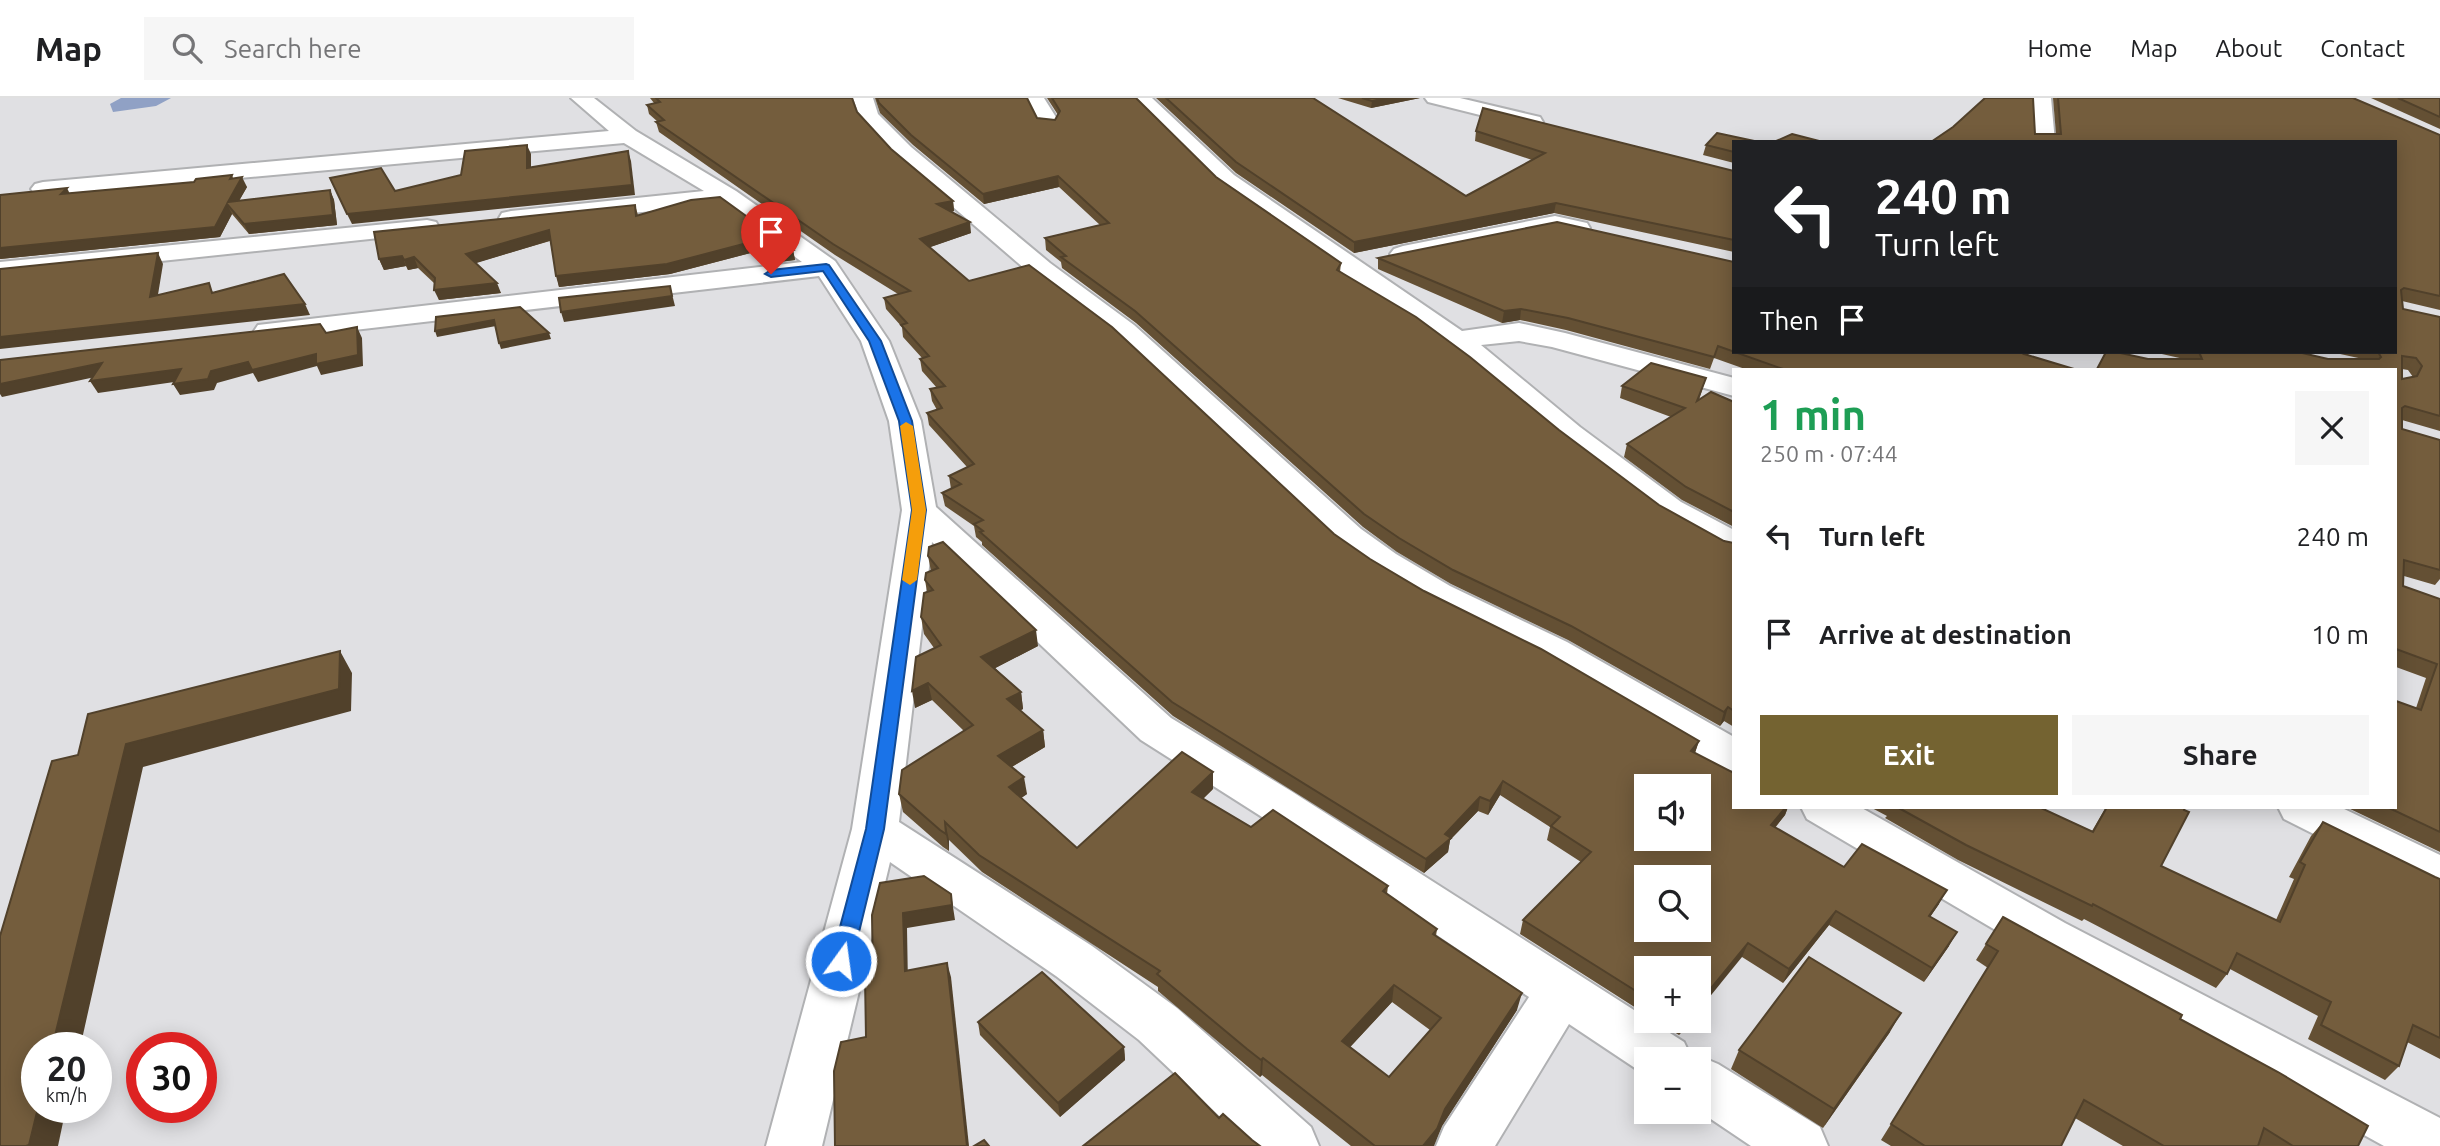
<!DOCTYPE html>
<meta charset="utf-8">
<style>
body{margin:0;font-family:Ubuntu,sans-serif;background:#f6f6f6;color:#202124;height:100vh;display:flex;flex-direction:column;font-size:26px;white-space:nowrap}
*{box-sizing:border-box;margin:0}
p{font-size:23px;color:#757577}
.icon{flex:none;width:38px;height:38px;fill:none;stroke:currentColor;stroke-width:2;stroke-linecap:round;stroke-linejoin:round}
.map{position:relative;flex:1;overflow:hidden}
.drawer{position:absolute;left:1732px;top:270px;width:665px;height:441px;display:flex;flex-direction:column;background:#fff;border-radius:0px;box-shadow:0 4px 18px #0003}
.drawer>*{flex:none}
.banner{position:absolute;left:1732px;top:42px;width:665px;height:214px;border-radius:0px;box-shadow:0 4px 18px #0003;background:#202124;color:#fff;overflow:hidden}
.controls{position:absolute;left:1634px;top:676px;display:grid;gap:14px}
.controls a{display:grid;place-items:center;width:77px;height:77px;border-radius:0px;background:#fff;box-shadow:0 4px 18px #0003;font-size:35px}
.speed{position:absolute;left:21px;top:934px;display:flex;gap:14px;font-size:35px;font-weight:700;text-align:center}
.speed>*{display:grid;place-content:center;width:91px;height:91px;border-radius:50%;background:#fff;box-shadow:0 4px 18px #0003;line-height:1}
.speed small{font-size:18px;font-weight:400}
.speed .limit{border:10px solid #d22;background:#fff;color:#111}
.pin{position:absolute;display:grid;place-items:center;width:60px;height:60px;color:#fff;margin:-72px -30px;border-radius:50% 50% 50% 0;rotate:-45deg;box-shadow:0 0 7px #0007}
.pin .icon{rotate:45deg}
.me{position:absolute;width:77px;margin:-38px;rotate:14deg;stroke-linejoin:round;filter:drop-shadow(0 0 5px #0008)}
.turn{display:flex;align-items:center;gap:24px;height:147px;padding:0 28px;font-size:32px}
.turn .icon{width:91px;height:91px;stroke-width:2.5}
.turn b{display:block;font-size:49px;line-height:60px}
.then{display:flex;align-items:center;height:66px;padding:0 28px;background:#0003;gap:14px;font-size:26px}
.round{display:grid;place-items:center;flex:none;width:74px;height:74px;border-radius:0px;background:#f6f6f6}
.head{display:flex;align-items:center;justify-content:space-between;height:119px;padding:0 28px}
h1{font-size:42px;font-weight:600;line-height:52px;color:#1e9e55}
.primary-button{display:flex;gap:14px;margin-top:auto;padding:14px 28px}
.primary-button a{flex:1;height:80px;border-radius:0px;background:#746331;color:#fff;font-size:28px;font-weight:600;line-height:80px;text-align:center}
.primary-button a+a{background:#f6f6f6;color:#202124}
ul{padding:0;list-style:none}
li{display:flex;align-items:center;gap:21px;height:98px;padding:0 28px}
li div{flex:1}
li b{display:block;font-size:26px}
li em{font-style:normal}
header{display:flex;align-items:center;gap:42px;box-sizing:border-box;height:98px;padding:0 35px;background:#fff;border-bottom:2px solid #e0e0e0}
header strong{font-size:33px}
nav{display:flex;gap:38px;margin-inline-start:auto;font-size:24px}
.search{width:490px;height:63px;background:#f6f6f6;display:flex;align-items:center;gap:18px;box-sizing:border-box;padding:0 24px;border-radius:0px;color:#757577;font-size:26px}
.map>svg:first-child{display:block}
</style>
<header>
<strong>Map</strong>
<div class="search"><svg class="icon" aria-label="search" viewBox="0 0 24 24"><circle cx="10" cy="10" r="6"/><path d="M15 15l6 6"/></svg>Search here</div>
<nav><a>Home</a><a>Map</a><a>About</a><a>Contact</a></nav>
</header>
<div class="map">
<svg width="2440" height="1048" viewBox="0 0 2440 1048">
<rect width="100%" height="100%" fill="#e0e0e3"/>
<polygon fill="#90a1c5" points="121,0 171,0 156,8 113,14 110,6"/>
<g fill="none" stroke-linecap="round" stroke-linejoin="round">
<defs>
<g id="minor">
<polygon points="571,0 594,0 636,33 736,93 835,163 889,243 921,323 936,409 1171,620 1291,693 1684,944 1692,961 1647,961 1647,978 1569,926 1495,1048 1436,1048 1444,1029 1529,899 1259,717 1141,642 932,444 899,724 1092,848 1177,910 1311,1029 1319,1048 1251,1048 1139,942 1056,878 890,764 822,1048 766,1048 852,731 902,412 889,323 861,243 819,178 268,242 258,239 254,233 258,227 802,164 723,106 511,127 502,125 499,120 502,115 511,113 704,93 624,45 43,98 35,96 31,91 35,86 43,84 609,33"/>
<polygon points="853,0 873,0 878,16 911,49 1050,165 1134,227 1361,431 1396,456 1450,488 1567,544 1734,639 1734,673 1719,669 1539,562 1424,504 1370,472 1335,447 1114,239 1032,177 895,59 861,22"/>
<polygon points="1024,0 1044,0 1059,24 1056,29 1040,29"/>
<polygon points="1130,0 1152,0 1234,77 1462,233 1519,225 1565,235 1734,280 1734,298 1552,249 1519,243 1481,247 1580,329 1681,404 1734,432 1734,457 1721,454 1657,418 1558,343 1447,248 1218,87"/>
<polygon points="1425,0 1460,0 1540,19 1543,24 1540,29 1532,30 1428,4"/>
<polygon points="2031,0 2051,0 2055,44 2033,44"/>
<polygon points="1555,118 1587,125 1590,130 1587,135 1578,137 1555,132 1403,164 1394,161 1390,156 1394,151 1403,148"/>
<polygon points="427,122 436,124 439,129 436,134 0,180 0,164"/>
<polygon points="1801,709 1860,709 2065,825 2440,1020 2440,1048 2384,1048 2031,853 1807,721"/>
<polygon points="2278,709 2340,709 2440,757 2440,797 2423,791 2284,721"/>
<polygon points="1699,958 1718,966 1820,1029 1828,1048 1751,1048 1699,1013 1699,961 1693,961"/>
</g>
</defs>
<use href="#minor" stroke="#b0b1b3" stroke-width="4"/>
<use href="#minor" fill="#fff" fill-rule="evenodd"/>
</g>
<g fill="#645034" fill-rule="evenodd">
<polygon points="650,0 852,0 857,14 891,51 953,103 954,113 951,114 971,135 930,149 969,183 1370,461 1424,493 1699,643 1695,655 1734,709 1788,709 1785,717 1775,730 1844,769 1939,806 1930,819 1949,848 1924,884 1829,827 1783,885 1742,859 1647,870 1647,917 1520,836 1523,822 1581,764 1547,742 1550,729 1500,697 1488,717 1478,713 1450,742 1448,754 1424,775 1173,618 982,447 982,444 976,439 974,428 945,408 942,395 951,391 949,378 967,369 929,327 927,315 937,312 932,303 930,291 937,290 922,273 920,261 922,260 903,239 902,229 886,211 884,200 898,196 835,157 659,34 656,24 658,24 649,16 647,7 654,5"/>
<polygon points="875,0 1027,0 1037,20 1055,22 1058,17 1047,0 1136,0 1216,79 1341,165 1340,174 1559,332 1659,407 1724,443 1734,445 1734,629 1724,623 1720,628 1568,542 1451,486 1397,454 1363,429 1136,225 1062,170 1061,164 1046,152 1045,140 1100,127 1059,89 984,106 913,47 880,15"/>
<polygon points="1156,0 1313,0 1466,98 1532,62 1475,43 1476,33 1734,73 1734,154 1554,115 1354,155 1236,75"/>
<polygon points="1338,0 1420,0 1371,10"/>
<path d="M2053,0H2353L2440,37V212L2402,203L2403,211L2440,219V333L2402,322V331L2440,342V481L2435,487L2404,478L2403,488L2440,501V754L2346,709H2396L2416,610L2426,580L2396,569V271L2148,261H2184L2153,254H2298L2328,261H2363L2331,254H2396V44L2035,36H2056ZM2402,271L2408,272L2413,279L2402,281Z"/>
<polygon points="2371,0 2440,0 2440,31"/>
<polygon points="1734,44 1734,65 1703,57 1706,47"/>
<polygon points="232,77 233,80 247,89 239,103 330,92 334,102 337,127 249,136 232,116 220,139 0,161 70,95 194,84"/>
<polygon points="691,102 793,152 795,162 771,165 762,152 670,176 559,189 550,143 475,165 501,195 439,202 435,186 418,170 408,172 406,168 384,172 379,161 635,107 638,117"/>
<polygon points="1378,160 1734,164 1734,254 2030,254 2028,257 2074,271 1745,271 1714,260 1710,271 1566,232 1520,222 1502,225 1378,171"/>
<polygon points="1706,280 1699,302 1734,304 1734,429 1682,402 1624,359 1627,346 1671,319 1620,300 1622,288"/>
<path d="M928,458L1038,548L995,570L1021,594L1023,611L1020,612L1043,632L1045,649L1012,669L1027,696L1021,700L1077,750L1213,691L1203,701L1251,729L1388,788L1387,796L1437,831L1436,838L1517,912L1442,1028L1433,1048H1351L1262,977L1260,979L1247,968L1158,893V889L982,774L949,742V753L943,749L903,714L899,696L964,633L932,602L915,610L934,550L924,536L921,519L927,494L925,482L931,473ZM1392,904L1430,932L1389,979L1350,949Z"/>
<polygon points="1870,709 2039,709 2092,733 2106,709 2185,709 2161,768 2276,822 2294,781 2289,779 2311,738 2323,724 2435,779 2440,781 2440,961 2407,944 2399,968 2385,982 2308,941 2318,918 2230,871 2227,876 2216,890 2084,821 2082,823 1958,762 1885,720 1887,718"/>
<polygon points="2003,819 2180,921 2358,1048 2123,1048 2075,1020 2061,1048 1891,1048 1881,1042 1988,870 1976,862"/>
<polygon points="1655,922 1691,922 1679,937"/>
<polygon points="978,924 1124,949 1125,962 1060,1019 980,937"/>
<polygon points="1890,934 1823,1030 1731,971 1739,952"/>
</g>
<g fill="#51412b">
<polygon points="1387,0 1420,0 1371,10 1372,3"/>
<polygon points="527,47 531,56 531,80 527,70"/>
<polygon points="628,53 631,63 635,97 352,126 347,116"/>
<polygon points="1058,78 1059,89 984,106 983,96"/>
<polygon points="242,79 247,89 233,113 228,104"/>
<polygon points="67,90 72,100 61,96"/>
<polygon points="330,92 334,102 337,127 249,136 244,126"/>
<polygon points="953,103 954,113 938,117 937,106"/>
<polygon points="1556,105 1554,115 1354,155 1354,144"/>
<polygon points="227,106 232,116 220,139 0,161 0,150"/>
<polygon points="970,124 971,135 922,152 920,141"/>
<polygon points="549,132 552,142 470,167 466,156"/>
<polygon points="759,142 762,152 670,176 559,189 556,178"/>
<polygon points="793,152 795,162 771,165 769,154"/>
<polygon points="158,155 163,166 156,209 150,199"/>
<polygon points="402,158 406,168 384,172 379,161"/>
<polygon points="414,159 418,170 408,172 404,162"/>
<polygon points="497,185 501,195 439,202 434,192"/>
<polygon points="670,188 675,208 564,224 561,214"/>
<polygon points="305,206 310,217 0,251 0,239"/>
<polygon points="1521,211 1520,222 1502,225 1504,213"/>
<polygon points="494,222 496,228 437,239 435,233"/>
<polygon points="357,229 362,240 363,268 321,277 317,268 258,284 253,275 217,285 214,292 180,297 173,286 211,273"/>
<polygon points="549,235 551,241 501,251 499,245"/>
<polygon points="102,265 109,276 2,299 0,296 0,286"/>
<polygon points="181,271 188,282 98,295 90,283"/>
<polygon points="1036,532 1038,548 984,576 981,559"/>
<polygon points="340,553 352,575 351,613 143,669 80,950 52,950 126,646"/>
<polygon points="928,585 932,602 915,610 912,593"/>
<polygon points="1021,594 1023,611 1010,618 1007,601"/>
<polygon points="1728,609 1724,623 1720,628 1724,614"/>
<polygon points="1043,632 1045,649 1001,675 998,658"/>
<polygon points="1699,643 1694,657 1691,653"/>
<polygon points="1213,674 1213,691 1192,711 1192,694"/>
<polygon points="1024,679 1027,696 1011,707 1009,689"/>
<polygon points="1503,683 1500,697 1488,717 1490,703"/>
<polygon points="1480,699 1478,713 1450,742 1448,754 1424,775 1426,761 1445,736"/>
<polygon points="1786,709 1788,709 1785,717 1765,741 1771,727"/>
<polygon points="945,724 949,742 949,753 946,736"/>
<polygon points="1947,792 1939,806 1921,832 1929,818"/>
<polygon points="951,796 955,822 907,830 908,888 905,873 903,815"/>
<polygon points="1836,813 1829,827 1783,885 1789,871"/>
<polygon points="1957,834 1949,848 1924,884 1932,870"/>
<polygon points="1748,845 1742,859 1699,912 1699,905"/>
<polygon points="947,865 951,879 969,1048 967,1048"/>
<polygon points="1394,887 1392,904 1340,960 1342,943"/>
<polygon points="1522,895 1517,912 1442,1028 1434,1048 1423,1048 1445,1011"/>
<polygon points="1901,915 1890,934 1823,1030 1834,1011"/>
<polygon points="1685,922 1691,922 1679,937 1684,924"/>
<polygon points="1124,949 1125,962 1060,1019 1058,1005"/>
<polygon points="1263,960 1262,977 1260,979 1261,962"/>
<polygon points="38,1010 66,1010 58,1048 26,1048"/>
</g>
<g fill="#745d3d" stroke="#51412b" stroke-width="2" fill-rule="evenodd">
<path d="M656,0H852L857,14L891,51L953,103L937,106L970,124L920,141L969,183L1029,167L1112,229L1334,436L1370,461L1424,493L1541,551L1699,643L1691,653L1734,675V709H1786L1771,727L1844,769L1862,746L1947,792L1929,818L1957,834L1932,870L1836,813L1789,871L1748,845L1699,905V870H1647V900L1523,822L1591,754L1551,728L1560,719L1503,683L1490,703L1480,699L1445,736L1451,740L1426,761L1172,604L980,434L983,433L974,426L983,422L942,395L961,386L949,378L974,366L927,315L942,310L930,291L945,288L920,261L929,258L901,227L907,225L884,200L910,193L833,146L656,24L664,22L647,7L660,4ZM1647,688H1699V740H1647ZM1647,779H1699V831H1647Z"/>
<polygon points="877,0 1027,0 1037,20 1055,22 1060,13 1052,0 1136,0 1216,79 1341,165 1337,172 1416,219 1470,259 1559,332 1659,407 1724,443 1734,445 1734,613 1728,609 1724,614 1571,528 1453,472 1399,440 1364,416 1135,213 1061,159 1066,158 1045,140 1109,125 1058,78 983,96 911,37 879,5"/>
<polygon points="1166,0 1313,0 1466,98 1545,55 1476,33 1483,10 1734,73 1734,142 1556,105 1354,144 1236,64"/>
<polygon points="1362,0 1387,0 1372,3"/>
<path d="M1985,0H2033L2035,36H2061L2058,0H2353L2440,37V198L2404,190L2401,192L2403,211L2440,219V318L2405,308L2402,310V331L2440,342V472L2404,462L2403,488L2440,501V734L2387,709H2396V603L2421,612L2437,566L2396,551V271H2097L2106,254H2116L2148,261H2202L2199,254H2298L2328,261H2379L2381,259L2378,254H2396V44H1931L1953,29ZM2402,258L2416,260L2422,268L2417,278L2402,281Z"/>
<polygon points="2398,0 2440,0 2440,19"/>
<polygon points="1717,35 1759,44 1734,44 1734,54 1706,47"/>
<polygon points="1792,36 1823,44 1774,44"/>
<polygon points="527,47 527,70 628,53 632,87 347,116 330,80 381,70 395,93 461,77 465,53"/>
<polygon points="232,77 230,81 242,79 228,104 330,92 333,117 244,126 227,106 215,129 0,150 0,97 67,90 61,96 194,84 196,81"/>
<polygon points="720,99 793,152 769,154 759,142 667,166 556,178 549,132 466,156 497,185 434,192 435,180 414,159 404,162 402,158 379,161 374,134 635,107 636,118 691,102"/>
<polygon points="1557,124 1734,164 1734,254 2026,254 2024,256 2074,271 1783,271 1718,248 1714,259 1568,220 1521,211 1504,213 1378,160"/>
<polygon points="158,155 150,199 209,185 212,195 284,176 305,206 0,239 0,171"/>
<polygon points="670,188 672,198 561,214 559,200"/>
<polygon points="520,209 549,235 499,245 494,222 435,233 436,219"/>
<polygon points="320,226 326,235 357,229 358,257 316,266 316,256 252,272 248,264 211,273 208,281 173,286 181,271 90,283 102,265 0,286 0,262"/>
<polygon points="1651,265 1706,280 1697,303 1711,294 1734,304 1734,414 1686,389 1627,346 1685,310 1622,288"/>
<path d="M943,444L1036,532L981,559L1021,594L1007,601L1043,632L998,658L1024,679L1009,689L1077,750L1182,654L1213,674L1192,694L1251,729L1273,712L1388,788L1383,793L1437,831L1433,836L1522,895L1445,1011L1437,1031L1423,1048H1375L1263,960L1261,962L1247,951L1157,876L1160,873L979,757L945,724L946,736L940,732L899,696L902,672L973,627L928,585L912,593L916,559L941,547L921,519L924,495L933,492L925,482L926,475L938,470L928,458L929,449ZM1394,887L1441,920L1389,979L1342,943Z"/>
<polygon points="340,553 339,591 126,646 52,950 37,950 37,1010 38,1010 29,1047 26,1048 0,1048 0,838 52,663 78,657 88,616"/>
<polygon points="1897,709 2039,709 2093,734 2107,709 2185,709 2184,712 2189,714 2161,768 2280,824 2305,767 2300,764 2323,724 2435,779 2440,781 2440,940 2413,927 2399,968 2321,927 2331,904 2237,855 2227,876 2093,806 2092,808 1966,747"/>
<polygon points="924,778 951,796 952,807 903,815 905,873 947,865 967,1048 835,1048 834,973 841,944 866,939 865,880 873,879 872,817 880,785"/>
<polygon points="2003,819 2182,917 2180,921 2278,974 2368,1028 2358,1048 2293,1048 2264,1030 2258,1048 2164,1048 2084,1002 2061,1048 1925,1048 1891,1026 1998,853 1986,846"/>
<polygon points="1809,859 1901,915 1834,1011 1739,952"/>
<polygon points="1042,874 1124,949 1058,1005 978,924"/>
<polygon points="1175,975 1219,1020 1223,1016 1252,1042 1260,1048 1083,1048"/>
<polygon points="984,1042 989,1048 974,1048"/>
</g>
<polygon fill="#1a73e8" stroke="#114b97" stroke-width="2" points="826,166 829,167 881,243 912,323 926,412 884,731 852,863 849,869 841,872 834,869 831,863 866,731 912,412 899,323 869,243 823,173 771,179 765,176 771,172"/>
<polygon fill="#f59e0b" points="906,324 913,328 926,412 917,482 910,487 902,482 912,412 900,328"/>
</svg>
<div class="controls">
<a><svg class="icon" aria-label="sound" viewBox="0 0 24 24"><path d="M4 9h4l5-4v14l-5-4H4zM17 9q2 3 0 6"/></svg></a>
<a><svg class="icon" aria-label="search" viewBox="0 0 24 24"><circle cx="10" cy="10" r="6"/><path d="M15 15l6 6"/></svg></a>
<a>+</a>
<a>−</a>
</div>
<div class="speed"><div>20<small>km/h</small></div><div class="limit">30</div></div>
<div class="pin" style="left:771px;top:176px;background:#d93025"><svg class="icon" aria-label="arrive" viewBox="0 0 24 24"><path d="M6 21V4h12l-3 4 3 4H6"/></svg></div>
<svg class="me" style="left:841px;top:863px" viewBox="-20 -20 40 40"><circle r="17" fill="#1a73e8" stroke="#fff" stroke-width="3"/><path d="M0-11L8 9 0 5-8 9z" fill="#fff"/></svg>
<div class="banner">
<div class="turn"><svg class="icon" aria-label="left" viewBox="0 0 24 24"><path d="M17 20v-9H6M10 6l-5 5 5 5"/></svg><div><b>240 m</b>Turn left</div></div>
<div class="then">Then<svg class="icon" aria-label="arrive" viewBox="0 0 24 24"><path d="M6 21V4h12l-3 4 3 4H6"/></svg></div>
</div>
<section class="drawer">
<div class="head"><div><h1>1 min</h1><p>250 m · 07:44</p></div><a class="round"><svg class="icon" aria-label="close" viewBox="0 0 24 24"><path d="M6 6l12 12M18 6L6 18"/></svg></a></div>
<ul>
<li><svg class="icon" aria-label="left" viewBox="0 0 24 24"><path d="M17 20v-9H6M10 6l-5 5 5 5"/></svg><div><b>Turn left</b></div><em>240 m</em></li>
<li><svg class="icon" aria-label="arrive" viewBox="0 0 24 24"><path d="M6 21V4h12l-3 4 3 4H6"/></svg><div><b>Arrive at destination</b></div><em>10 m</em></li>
</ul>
<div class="primary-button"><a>Exit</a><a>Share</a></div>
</section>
</div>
